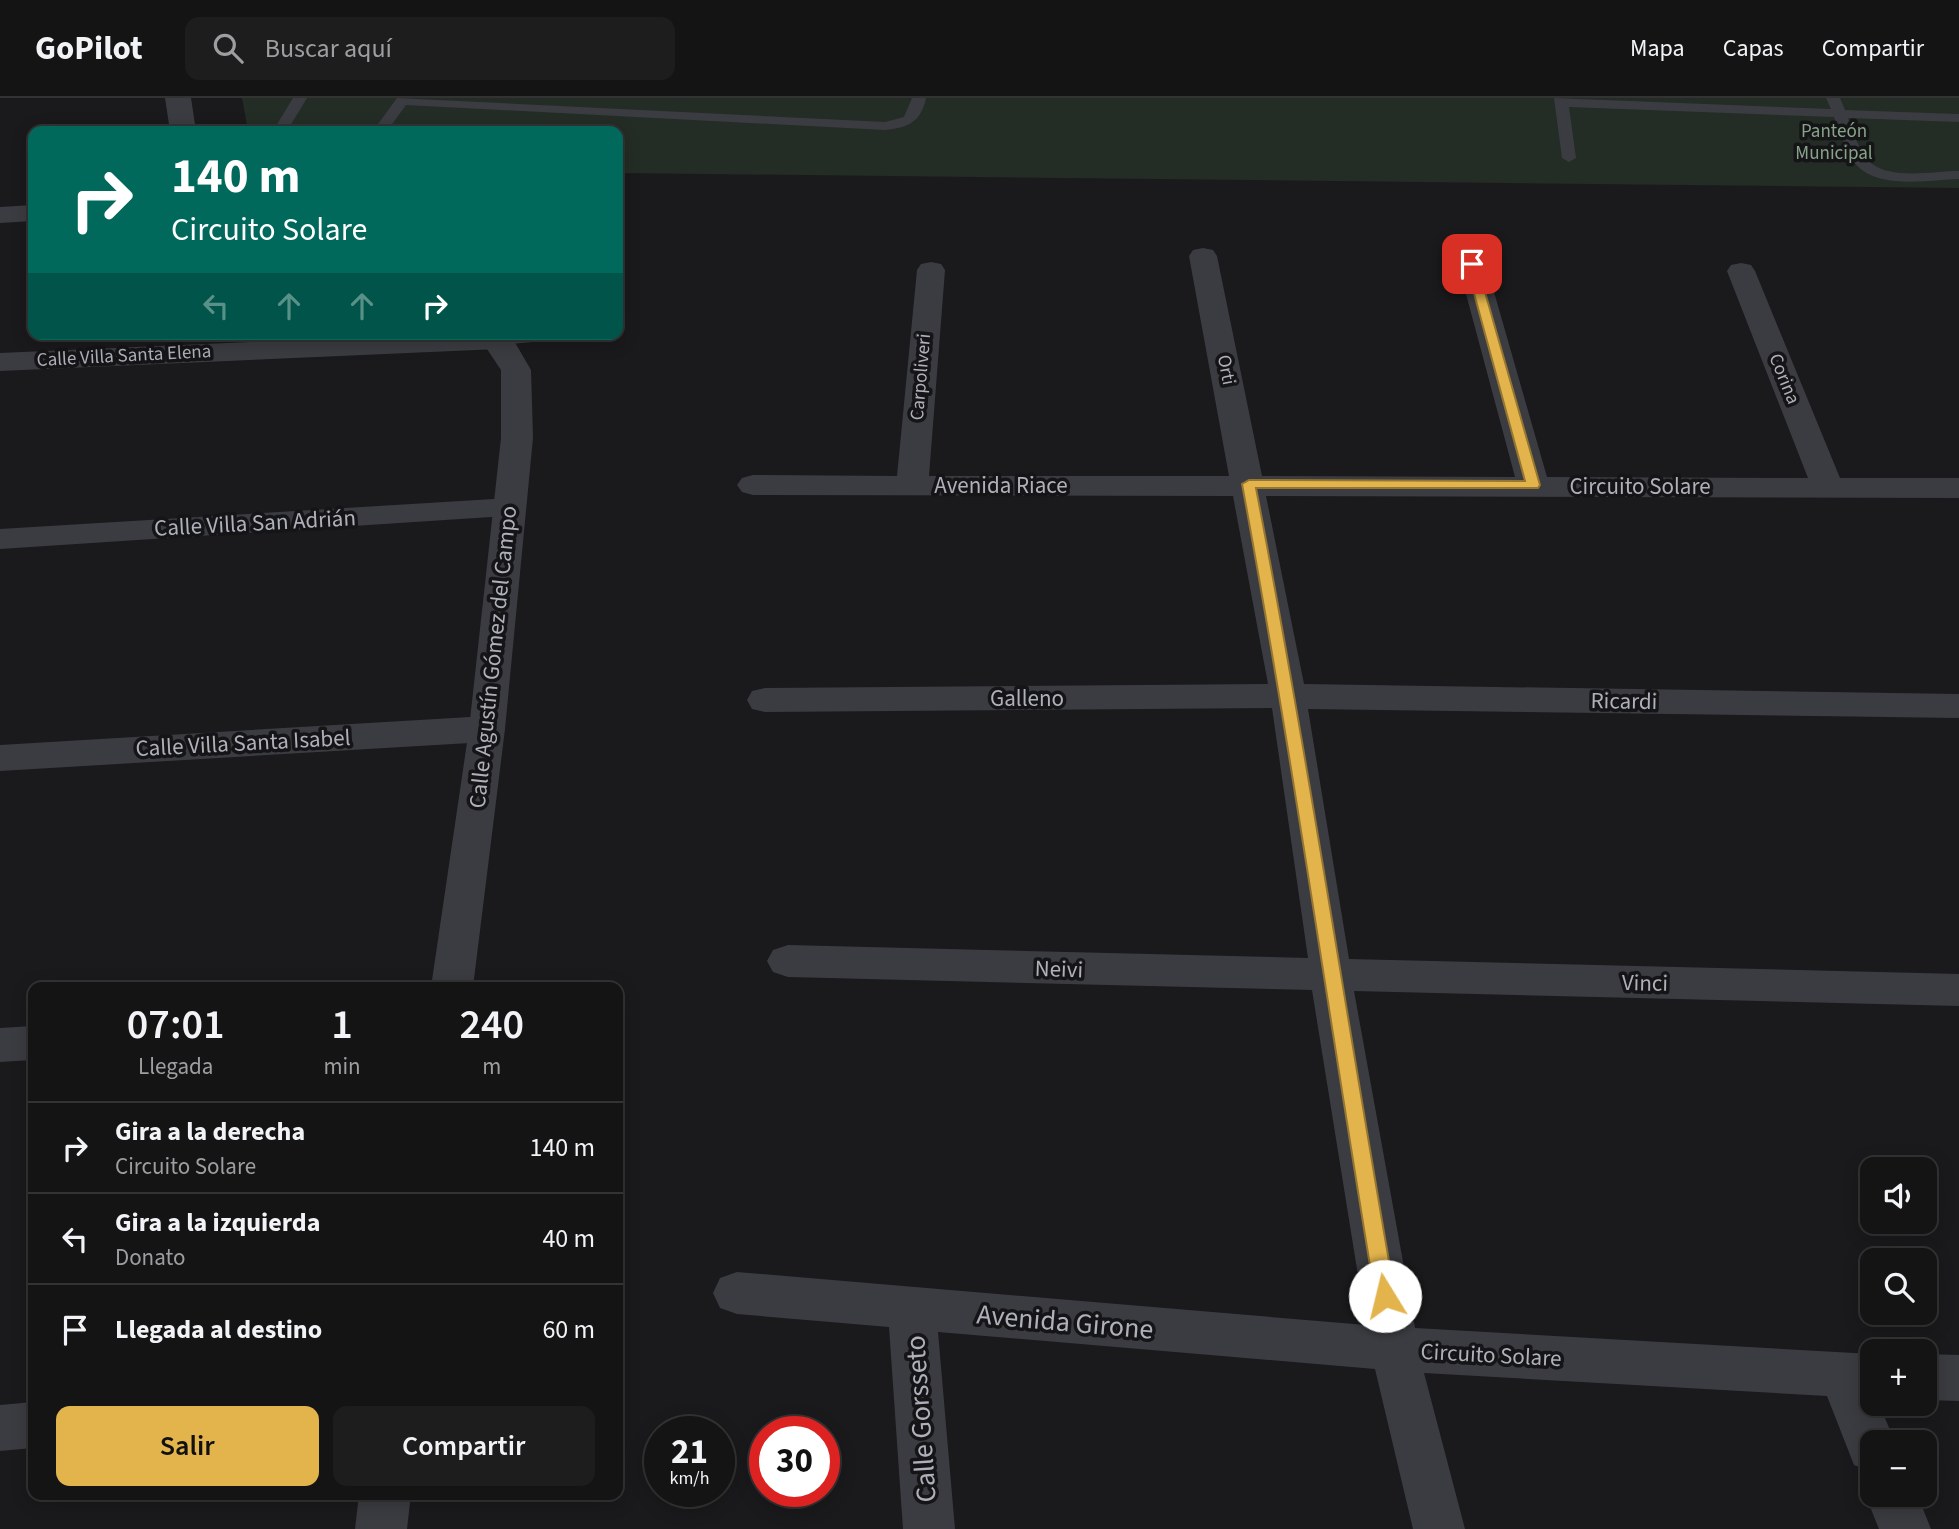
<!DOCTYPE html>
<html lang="es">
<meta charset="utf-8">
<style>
body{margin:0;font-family:"Source Sans 3",sans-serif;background:#1d1d1e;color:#f1f3f6;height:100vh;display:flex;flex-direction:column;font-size:26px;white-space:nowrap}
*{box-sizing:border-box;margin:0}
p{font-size:23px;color:#9d9ea0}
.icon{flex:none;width:38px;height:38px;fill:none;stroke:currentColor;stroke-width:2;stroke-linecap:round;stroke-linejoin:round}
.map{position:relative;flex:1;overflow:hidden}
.panel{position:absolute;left:28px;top:884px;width:595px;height:518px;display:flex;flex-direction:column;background:#141415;border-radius:14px;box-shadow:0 4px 18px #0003,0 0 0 2px #333334}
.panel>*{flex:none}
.top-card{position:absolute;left:28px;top:28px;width:595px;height:214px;border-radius:14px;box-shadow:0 4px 18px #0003,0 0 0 2px #333334;background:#00695c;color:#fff;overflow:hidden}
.tools{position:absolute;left:1860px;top:1059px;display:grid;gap:14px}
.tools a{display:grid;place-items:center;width:77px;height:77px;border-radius:14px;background:#141415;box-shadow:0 4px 18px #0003,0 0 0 2px #333334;font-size:35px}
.speed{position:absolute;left:644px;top:1318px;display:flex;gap:14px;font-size:35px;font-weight:700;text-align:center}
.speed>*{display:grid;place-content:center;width:91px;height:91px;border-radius:50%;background:#141415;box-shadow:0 4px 18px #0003,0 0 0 2px #333334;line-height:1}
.speed small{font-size:18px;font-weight:400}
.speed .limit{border:10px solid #d22;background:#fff;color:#111}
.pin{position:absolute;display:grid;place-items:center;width:60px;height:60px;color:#fff;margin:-30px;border-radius:14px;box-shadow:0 4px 10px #0006}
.me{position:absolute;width:77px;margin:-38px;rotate:351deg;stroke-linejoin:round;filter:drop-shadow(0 0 5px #0008)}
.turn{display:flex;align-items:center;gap:24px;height:147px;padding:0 28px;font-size:32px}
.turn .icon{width:91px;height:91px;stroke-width:2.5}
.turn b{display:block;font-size:49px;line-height:60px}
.lanes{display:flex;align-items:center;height:66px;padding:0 28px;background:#0003;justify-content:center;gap:35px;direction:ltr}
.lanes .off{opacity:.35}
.eta{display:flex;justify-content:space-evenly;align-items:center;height:119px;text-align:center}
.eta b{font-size:42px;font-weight:600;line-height:49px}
.cta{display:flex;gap:14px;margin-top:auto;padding:14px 28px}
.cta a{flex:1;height:80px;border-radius:14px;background:#e3b44c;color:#111;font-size:28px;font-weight:600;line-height:80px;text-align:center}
.cta a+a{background:#1d1d1e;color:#f1f3f6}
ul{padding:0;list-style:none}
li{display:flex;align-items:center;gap:21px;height:91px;padding:0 28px;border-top:2px solid #333334}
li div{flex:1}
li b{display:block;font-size:26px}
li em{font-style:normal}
header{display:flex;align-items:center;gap:42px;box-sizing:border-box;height:98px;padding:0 35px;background:#141415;border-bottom:2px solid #333334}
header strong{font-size:33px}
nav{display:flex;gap:38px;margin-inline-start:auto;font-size:24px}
.search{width:490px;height:63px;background:#1d1d1e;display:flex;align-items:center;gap:18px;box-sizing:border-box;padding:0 24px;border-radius:14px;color:#9d9ea0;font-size:26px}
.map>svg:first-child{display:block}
</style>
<header>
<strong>GoPilot</strong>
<div class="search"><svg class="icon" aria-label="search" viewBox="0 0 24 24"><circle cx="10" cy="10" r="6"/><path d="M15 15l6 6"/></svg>Buscar aquí</div>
<nav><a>Mapa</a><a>Capas</a><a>Compartir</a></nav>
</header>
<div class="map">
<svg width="1959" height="1431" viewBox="0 0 1959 1431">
<rect width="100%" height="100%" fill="#1a1a1c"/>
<polygon fill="#242c26" points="242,0 1959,0 1959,90 618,75 618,33 248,33"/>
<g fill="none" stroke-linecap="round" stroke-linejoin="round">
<g fill="#3b3c41" fill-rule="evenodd">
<polygon points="293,0 307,0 287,33 273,33"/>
<path d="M397,0L885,24L904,19L912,0H926C921,24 908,30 885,32L406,7L387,33H373Z"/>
<path d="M1554,0L1831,11L1826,0H1840L1845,12L1959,16V24L1848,20C1854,34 1859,55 1871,65C1891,82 1935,73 1959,73V81C1931,82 1886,90 1862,72C1847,61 1841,36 1834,19L1569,9L1576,60L1569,64L1562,60Z"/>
<polygon points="572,236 564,241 499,247 491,242 493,239"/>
</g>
<g fill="#3b3c41" fill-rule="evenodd">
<polygon points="33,107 33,123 0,125 0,109"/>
<polygon points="1203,150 1213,152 1217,158 1262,378 1515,379 1458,166 1462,160 1472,158 1482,160 1486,166 1547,379 1808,380 1727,173 1731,167 1741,165 1751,167 1755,173 1840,380 1959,380 1959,400 1266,398 1304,586 1959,596 1959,620 1308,611 1349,861 1959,876 1959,908 1354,893 1415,1230 1872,1256 1872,1306 1879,1306 1895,1344 1872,1344 1872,1374 1854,1367 1827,1298 1424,1275 1465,1431 1413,1431 1375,1271 938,1234 955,1431 903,1431 889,1229 737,1216 720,1210 713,1195 720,1180 737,1174 1366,1227 1312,892 788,879 773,874 767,863 773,852 788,847 1308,860 1272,610 765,614 752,611 747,602 752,593 765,590 1268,586 1233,398 753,397 742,394 737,387 742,380 753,377 897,378 917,172 921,166 931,164 941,166 945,172 929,378 1229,378 1189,158 1193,152"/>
<polygon points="428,236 510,236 514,242 509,248 499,251 0,273 0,255"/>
<polygon points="510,400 522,403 526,410 522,417 0,451 0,431"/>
<polygon points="487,618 500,622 505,631 500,640 487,644 0,673 0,647"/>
<polygon points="33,928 33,962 0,964 0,930"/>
<polygon points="1925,1256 1959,1257 1959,1303 1925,1302"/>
<polygon points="33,1304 33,1350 0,1353 0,1307"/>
<polygon points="1872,1379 1872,1396 1917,1396 1931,1431 1879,1431 1865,1396"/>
</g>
<g fill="#3b3c41" fill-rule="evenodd">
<polygon points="165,0 191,0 196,33 170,33"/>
<polygon points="477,236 510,236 531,272 533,340 505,631 473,889 431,889 469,631 501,340 501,272"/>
<polygon points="359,1396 411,1396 407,1431 355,1431"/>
</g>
</g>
<path fill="#e3b44c" stroke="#947531" stroke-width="2" d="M1472,163L1477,166L1540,387L1538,390H1256C1308,659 1348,929 1395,1198L1392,1204L1385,1207L1378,1204L1375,1198C1330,927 1292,656 1242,386L1249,382L1525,383L1466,166Z"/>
<g text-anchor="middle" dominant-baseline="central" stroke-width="7" stroke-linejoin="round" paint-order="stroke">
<g font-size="19" fill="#87a389" stroke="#151517">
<text x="1834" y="33">Panteón<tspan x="1834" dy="22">Municipal</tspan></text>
</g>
<g font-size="19" fill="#aeb1ba" stroke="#151517">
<text transform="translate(124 258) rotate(-3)">Calle Villa Santa Elena</text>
<text transform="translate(1226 272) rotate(79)">Orti</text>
<text transform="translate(921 279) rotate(-85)">Carpoliveri</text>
<text transform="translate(1784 281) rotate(68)">Corina</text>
</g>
<g font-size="23" fill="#aeb1ba" stroke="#151517">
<text x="1001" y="387">Avenida Riace</text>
<text x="1640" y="388">Circuito Solare</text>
<text transform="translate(255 425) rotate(-3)">Calle Villa San Adrián</text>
<text transform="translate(493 559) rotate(-84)">Calle Agustín Gómez del Campo</text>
<text x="1027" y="600">Galleno</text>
<text transform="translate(1624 603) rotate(1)">Ricardi</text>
<text transform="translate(243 645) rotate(-3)">Calle Villa Santa Isabel</text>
<text transform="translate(1059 871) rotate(2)">Neivi</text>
<text transform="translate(1645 885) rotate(1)">Vinci</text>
<text transform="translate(1491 1257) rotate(3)">Circuito Solare</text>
</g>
<g font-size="28" fill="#aeb1ba" stroke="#151517">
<text transform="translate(1065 1224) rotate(5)">Avenida Girone</text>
<text transform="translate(921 1321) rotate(-94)">Calle Gorsseto</text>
</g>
</g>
</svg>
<div class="tools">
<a><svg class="icon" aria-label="sound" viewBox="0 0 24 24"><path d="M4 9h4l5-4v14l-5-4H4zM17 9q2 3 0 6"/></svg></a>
<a><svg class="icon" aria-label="search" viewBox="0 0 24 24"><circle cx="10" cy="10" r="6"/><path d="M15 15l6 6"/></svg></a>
<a>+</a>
<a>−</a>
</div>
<div class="speed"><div>21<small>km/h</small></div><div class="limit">30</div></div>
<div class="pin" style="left:1472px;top:166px;background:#d93025"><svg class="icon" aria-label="arrive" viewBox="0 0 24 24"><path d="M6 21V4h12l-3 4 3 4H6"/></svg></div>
<svg class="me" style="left:1385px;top:1198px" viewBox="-20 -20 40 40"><circle r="19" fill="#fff"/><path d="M0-13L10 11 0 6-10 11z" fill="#e3b44c"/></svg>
<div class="top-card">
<div class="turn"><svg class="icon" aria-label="right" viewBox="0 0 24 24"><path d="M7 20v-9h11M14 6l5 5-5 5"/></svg><div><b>140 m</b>Circuito Solare</div></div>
<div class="lanes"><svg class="icon off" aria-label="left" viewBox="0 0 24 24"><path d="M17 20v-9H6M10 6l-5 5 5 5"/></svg><svg class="icon off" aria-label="ahead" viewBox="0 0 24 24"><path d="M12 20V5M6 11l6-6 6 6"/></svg><svg class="icon off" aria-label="ahead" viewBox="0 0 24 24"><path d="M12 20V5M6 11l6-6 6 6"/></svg><svg class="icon" aria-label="right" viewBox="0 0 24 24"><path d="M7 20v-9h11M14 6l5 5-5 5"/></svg></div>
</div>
<section class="panel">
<div class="eta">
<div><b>07:01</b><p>Llegada</p></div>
<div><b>1</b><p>min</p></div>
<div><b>240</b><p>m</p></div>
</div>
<ul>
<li><svg class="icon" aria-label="right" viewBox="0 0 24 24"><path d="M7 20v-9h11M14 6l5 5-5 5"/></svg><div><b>Gira a la derecha</b><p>Circuito Solare</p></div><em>140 m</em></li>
<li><svg class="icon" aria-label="left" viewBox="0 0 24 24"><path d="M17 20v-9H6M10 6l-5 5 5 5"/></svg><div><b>Gira a la izquierda</b><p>Donato</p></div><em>40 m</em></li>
<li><svg class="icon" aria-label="arrive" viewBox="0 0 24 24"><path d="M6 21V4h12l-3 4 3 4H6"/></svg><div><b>Llegada al destino</b></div><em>60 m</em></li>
</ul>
<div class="cta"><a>Salir</a><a>Compartir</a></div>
</section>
</div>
